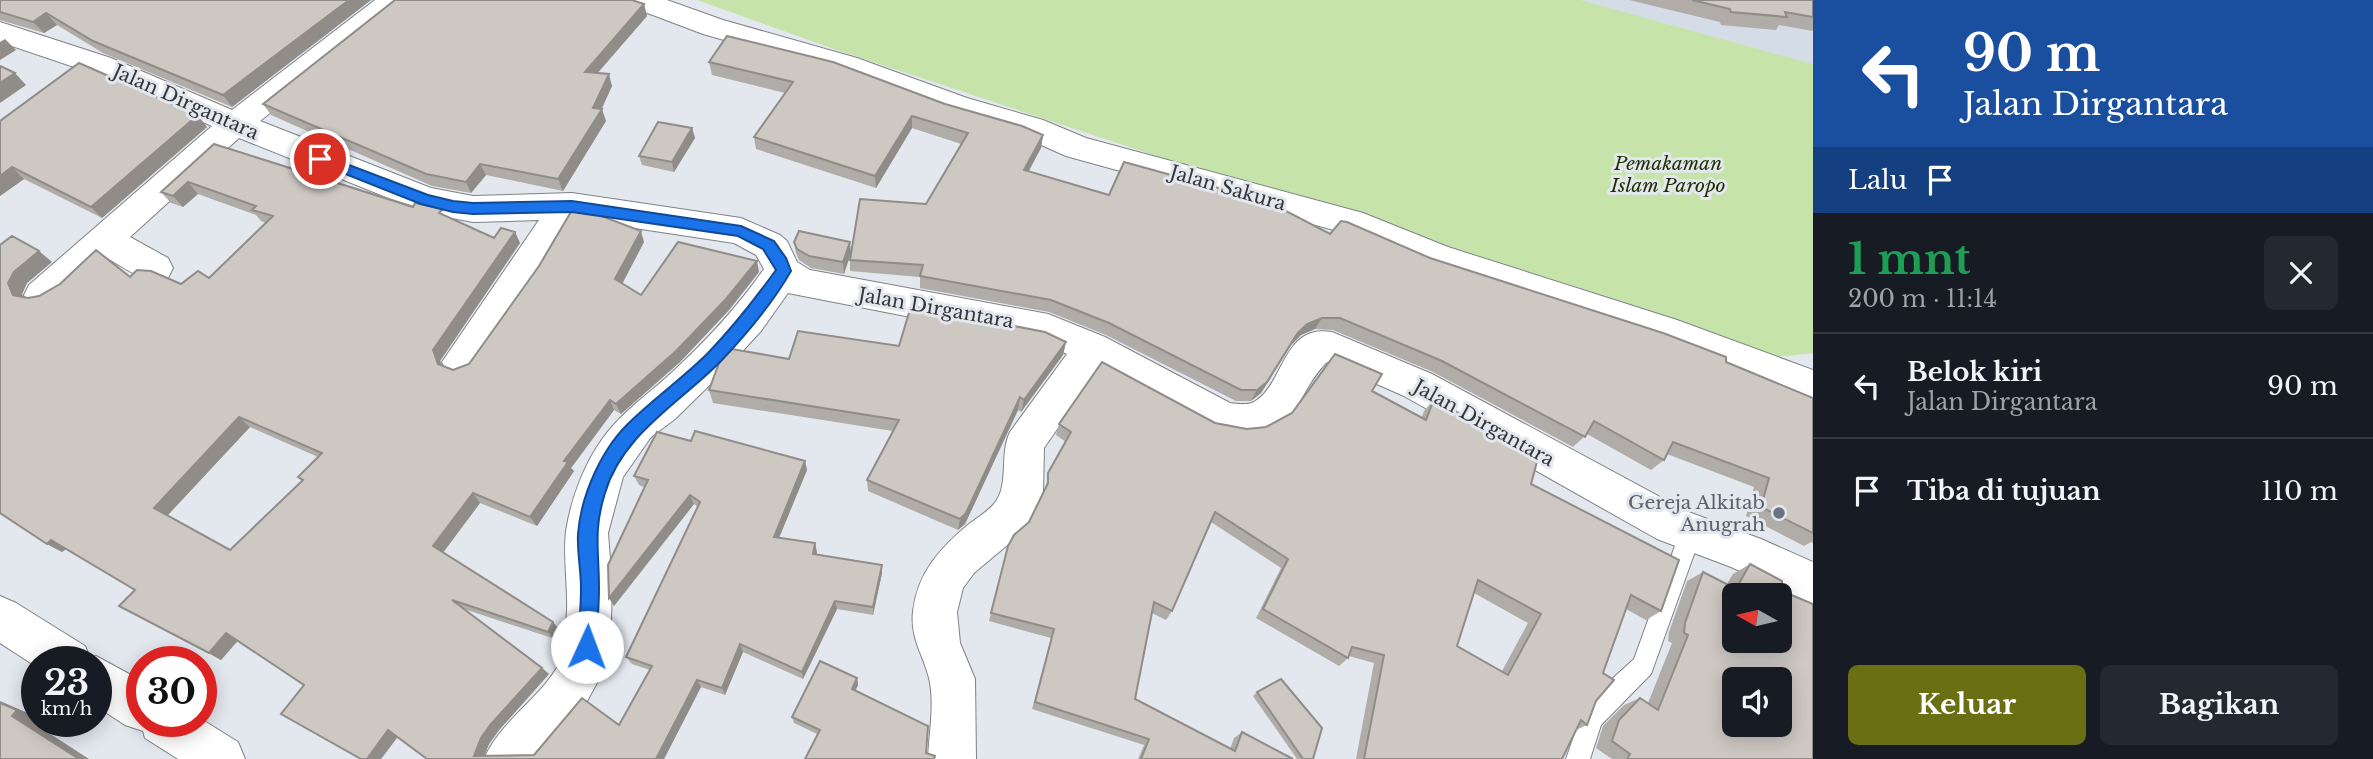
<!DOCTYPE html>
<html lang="id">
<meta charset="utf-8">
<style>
body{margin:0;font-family:"Libre Baskerville",serif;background:#242831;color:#f1f3f6;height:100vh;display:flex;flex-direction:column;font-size:26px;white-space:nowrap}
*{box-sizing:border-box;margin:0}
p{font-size:23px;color:#9ea1a6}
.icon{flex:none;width:38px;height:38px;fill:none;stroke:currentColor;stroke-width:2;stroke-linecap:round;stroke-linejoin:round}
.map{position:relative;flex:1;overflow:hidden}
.details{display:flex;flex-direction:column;background:#171b24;width:560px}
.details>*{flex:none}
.guide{background:#1a4fa0;color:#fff;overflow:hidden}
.needle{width:46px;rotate:278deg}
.fabs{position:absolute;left:1722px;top:583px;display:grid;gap:14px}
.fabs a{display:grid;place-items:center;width:70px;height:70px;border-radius:10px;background:#171b24;box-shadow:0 4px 18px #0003;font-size:35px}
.speed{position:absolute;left:21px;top:646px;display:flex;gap:14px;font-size:35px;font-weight:700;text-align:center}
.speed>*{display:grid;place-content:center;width:91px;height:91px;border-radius:50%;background:#171b24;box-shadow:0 4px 18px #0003;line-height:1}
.speed small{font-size:18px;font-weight:400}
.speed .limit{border:10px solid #d22;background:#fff;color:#111}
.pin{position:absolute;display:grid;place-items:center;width:60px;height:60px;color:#fff;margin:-30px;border:4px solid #fff;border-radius:50%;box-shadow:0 2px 7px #0007}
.me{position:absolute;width:77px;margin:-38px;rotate:2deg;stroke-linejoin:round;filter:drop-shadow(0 0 5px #0008)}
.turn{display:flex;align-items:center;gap:24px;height:147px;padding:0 35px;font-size:32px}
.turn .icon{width:91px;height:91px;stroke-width:2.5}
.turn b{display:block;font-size:49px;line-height:60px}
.then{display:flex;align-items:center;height:66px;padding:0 35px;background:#0003;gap:14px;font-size:26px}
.round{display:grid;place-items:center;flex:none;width:74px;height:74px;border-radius:10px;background:#242831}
.head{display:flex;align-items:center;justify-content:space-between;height:119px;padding:0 35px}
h1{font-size:42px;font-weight:800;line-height:52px;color:#1e9e55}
.action{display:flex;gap:14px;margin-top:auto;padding:14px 35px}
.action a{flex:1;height:80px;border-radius:10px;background:#6b6f14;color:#fff;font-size:28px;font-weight:800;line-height:80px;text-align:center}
.action a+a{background:#242831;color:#f1f3f6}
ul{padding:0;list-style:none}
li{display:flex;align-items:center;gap:21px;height:105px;padding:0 35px;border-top:2px solid #363941}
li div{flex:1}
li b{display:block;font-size:26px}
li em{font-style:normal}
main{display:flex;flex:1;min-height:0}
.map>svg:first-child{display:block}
</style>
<main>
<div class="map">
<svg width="1813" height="759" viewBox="0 0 1813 759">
<rect width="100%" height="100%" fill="#e3e7ee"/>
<polygon fill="#d4dce8" points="1581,0 1813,0 1813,64"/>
<polygon fill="#c6e3aa" points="697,0 1581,0 1813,64 1813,353 1765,358 834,49"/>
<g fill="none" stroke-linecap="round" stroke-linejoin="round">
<defs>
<polygon id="service" points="1691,522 1698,525 1702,532 1651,674 1601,725 1590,759 1566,759 1583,710 1600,690 1634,659 1680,532 1684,525"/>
<g id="minor">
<path d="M375,0H409L404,6L260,121L431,188L473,196L572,193L741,218L780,235L787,241L797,262L810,270L1048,314L1105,337L1230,403C1237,404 1245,405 1252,403C1285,387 1281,323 1332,332L1432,374L1686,511L1761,539L1813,562V605L1731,567L1657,539L1404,396L1327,362C1300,388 1300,423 1259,435C1242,439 1227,438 1211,432L1098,370L1044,448L1043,492L1024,531L974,573L963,588L957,612L960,643L975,679L976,759H928C929,734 935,703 929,678C923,654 910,639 913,611C918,572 940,548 969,524C977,518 988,511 994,504C1010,485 999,454 1010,432L1067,354L1043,343L788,293L761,331L726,369L675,419L651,437L623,477L608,533L612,587L610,647L606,666L585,705L539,759H484C501,719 545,696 562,658C568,645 566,626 567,611C568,585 563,557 566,531C571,499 584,464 603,438C621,413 646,396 668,376C704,343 736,309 764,269L756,255L734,243L575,219L542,276L474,373L461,378L448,373L442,362L539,220L473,222L426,213L239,138L130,237L168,258L173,268L168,278C145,285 127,269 107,258C86,277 59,315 29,305L24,295L29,285L212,126L89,72L0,42V22L111,58L232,110Z"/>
<polygon points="624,0 667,0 723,20 857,58 967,98 1043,120 1086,138 1363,213 1448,247 1677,320 1813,370 1813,403 1652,342 1423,267 1341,232 1066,156 1021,136 945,114 835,72 703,34 629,6"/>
<polygon points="0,596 16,603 85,646 90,658 96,656 142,681 142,721 201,721 201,719 238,742 245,759 178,759 145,738 143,731 125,725 96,706 96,662 37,662 37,667 0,643"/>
</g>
</defs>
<use href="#service" stroke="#7f8288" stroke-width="2"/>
<use href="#minor" stroke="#7f8288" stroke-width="2"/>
<use href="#service" fill="#fff" fill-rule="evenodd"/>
<use href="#minor" fill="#fff" fill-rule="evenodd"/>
</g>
<g fill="#b0aca7" fill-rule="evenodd">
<polygon points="0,0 371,0 232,107 103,53 57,25 44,33 0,20"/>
<polygon points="1629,0 1813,0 1813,31 1779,25 1776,30 1721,25 1720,22"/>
<polygon points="644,4 647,16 597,73 612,86 601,109 606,121 563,191 486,175 471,193 432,186 271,115 263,104"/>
<polygon points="709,62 945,104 1043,135 1041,148 1028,171 1109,195 1256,203 1330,234 1430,258 1726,362 1813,398 1813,543 1811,542 1804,546 1746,516 1754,487 1667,454 1664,460 1651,470 1587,434 1573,447 1433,372 1333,330 1315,329 1301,335 1291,345 1261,393 1251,401 1236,401 1106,335 1049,312 920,288 920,277 850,271 850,255 844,274 811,268 799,260 796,253 794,242 851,252 926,204 961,144 912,128 876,188 756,149 754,137 785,93 712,75"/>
<polygon points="0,121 207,127 102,218 24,179 0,196"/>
<polygon points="692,128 695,138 674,172 642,165 639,156"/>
<path d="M214,144L447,216L494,238L515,232L520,243L440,361L442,365L453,370L469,364L644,242L622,283L641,295L759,272L729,310L680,362L621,414L614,410L571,468L574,471L537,526L480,503L443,553L559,629L555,639L464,609L542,668L549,674L499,730L489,744L484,756L534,755L619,725L650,670L632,664L626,657L698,507L694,504L614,606L609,598L644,487L639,485L634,476L691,441L805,461L807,470L779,538L817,552L816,554L882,573L873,615L837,609L803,679L743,652L725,695L701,687L664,759H427L398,737L381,759H361L304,685L238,641L221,660L119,606L135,590L66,549L62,552L47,544L0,245L52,262L27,283L22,294L23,297L28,298L130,277L181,284L209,278L266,223L261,221L256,215L198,194L183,207L171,203L161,192ZM250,427L318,457L298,477L302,481L230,550L167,516Z"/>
<polygon points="1066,342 1063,355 1021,412 1018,410 965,524 958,530 868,491 867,480 893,431 713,403 709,390 789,359 899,346"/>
<path d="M1372,391L1422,417L1424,411L1434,399L1531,484L1661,611L1646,620L1626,609L1603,673L1587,725L1576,730L1562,759H1356L1374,663L1349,656L1348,658L1339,666L1256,618L1281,568L1211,522L1172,611L1166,620L1152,613L1135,699L1230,749L1234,738L1242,732L1293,759H1138L1144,745L1032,709L1051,638L989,621L991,613L1029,522L1046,488L1048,473L1066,442L1056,435L1059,424L1215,423L1247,429L1266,427ZM1474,593L1528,623L1502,671L1457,646Z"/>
<polygon points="1750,564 1782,591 1813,759 1612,759 1596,748 1603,726 1624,705 1640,698 1648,703 1672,643 1668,641 1669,632 1687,581 1703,572 1727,584 1733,574"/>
<polygon points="857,678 858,685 855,691 926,753 935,756 935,759 805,759 817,734 794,723 792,717"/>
<polygon points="1257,692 1313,759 1297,759 1253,696"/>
</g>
<g fill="#908c88">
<polygon points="349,0 371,0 232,107 223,95"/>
<polygon points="644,4 647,16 589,83 585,72"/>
<polygon points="46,13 57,25 44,33 33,22"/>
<polygon points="5,39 16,50 0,60 0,42"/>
<polygon points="15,73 26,85 0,103 0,83"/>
<polygon points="609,74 612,86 599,115 602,109 606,121 563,191 558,179"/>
<polygon points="198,115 207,127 102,218 91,207"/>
<polygon points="912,116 912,128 876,188 875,176"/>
<polygon points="692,128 695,138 674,172 672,162"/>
<polygon points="1043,135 1041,148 1023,182 1024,170"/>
<polygon points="480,164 486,175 471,193 466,182"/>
<polygon points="12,167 24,179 0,196 0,176"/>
<polygon points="188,182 198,194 183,207 173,196"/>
<polygon points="641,231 644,242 619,290 615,279"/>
<polygon points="515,232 520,243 440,361 446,374 438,364 433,350"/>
<polygon points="850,242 851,253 844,274 843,262"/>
<polygon points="39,251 52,262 27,283 22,294 27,306 13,295 8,283 14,272"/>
<polygon points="757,261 759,272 729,310 680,362 621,414 616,404"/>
<polygon points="1322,318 1315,329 1301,335 1291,345 1261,393 1251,401 1257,390 1297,334 1307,324"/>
<polygon points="1066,342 1063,355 1021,412 1024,400"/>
<polygon points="1020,397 1018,410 965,524 958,530 960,519"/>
<polygon points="610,400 614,410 571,468 574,471 537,526 530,517 564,461"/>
<polygon points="239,417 250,427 166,517 154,508"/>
<polygon points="805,461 807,470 776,545 774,537"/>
<polygon points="473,493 480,503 441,555 433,546"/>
<polygon points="690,495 694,504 614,606 609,598"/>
<polygon points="51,540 66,549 62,552 47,544"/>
<polygon points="815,543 817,552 814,562 813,554"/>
<polygon points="882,565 882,573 873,615 873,607"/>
<polygon points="835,601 837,609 803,679 802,672"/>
<polygon points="553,622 559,629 555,639 548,632"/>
<polygon points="226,633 238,640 221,660 209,653"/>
<polygon points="740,644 743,652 725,695 722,688"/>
<polygon points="542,668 549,674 499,730 489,744 483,759 474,756 481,738 491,724"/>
<polygon points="857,678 858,685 853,696 852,689"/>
<polygon points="697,680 701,687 664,759 656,759"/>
<polygon points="0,701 37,717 37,721 35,724 89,759 79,759 12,716 0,703"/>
<polygon points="388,730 398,736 381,759 367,759"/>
</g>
<g fill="#cdc8c2" stroke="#908c88" stroke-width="2" fill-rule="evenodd">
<polygon points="0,0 349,0 223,95 93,41 46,13 33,22 0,12"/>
<polygon points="395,0 632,0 644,4 585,72 609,74 593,108 602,109 558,179 480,164 466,182 426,174 263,104"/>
<polygon points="1692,0 1813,0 1813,17 1785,12 1787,17 1731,12 1730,9"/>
<polygon points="727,36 833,62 945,104 1022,126 1043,135 1024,170 1109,195 1124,162 1233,192 1256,203 1259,199 1263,199 1330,234 1341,221 1347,222 1430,258 1663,333 1726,357 1726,362 1813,398 1813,533 1761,507 1769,478 1673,442 1664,460 1594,421 1585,437 1442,361 1340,318 1322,318 1307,324 1297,334 1267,382 1257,390 1241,390 1109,323 1051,300 920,276 923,265 850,260 860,199 926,204 968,133 912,116 875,176 754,137 793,82 709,62"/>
<polygon points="79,63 198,115 91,207 12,167 0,176 0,121"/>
<polygon points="0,66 15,73 0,83"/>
<polygon points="658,122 692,128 672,162 639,156"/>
<path d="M214,144L413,207L415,203L443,209L439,213L494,238L501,228L515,232L433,350L438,364L453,370L469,364L539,266L572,210L596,214L641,231L615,279L641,295L678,242L757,261L726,299L676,351L616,404L610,400L564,461L568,462L530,517L473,493L433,546L553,622L548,632L452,600L542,668L491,724L481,738L474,756L534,755L582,698L619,725L652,666L626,657L700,502L690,495L609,598L608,565L648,480L634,476L657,432L691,441L695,431L805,461L774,537L815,543L813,554L882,565L873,607L835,601L802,672L740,644L722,688L697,680L656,759H427L388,730L367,759H361L281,714L304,685L226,633L209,653L119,606L135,590L51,540L47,544L0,513V245L12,236L39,251L14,272L8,283L13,295L28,298L39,296L60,284L96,250L130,277L137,270L151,271L181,284L198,271L209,278L273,216L252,210L256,206L188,182L173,196L161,192ZM239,417L322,453L298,477L303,480L230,550L154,508Z"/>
<polygon points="799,231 850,242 843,262 809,256 797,249 794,242"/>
<polygon points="911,306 1045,332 1066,342 1024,400 1020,397 966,513 960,519 867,480 899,420 709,390 719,363 732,349 789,359 798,331 899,346"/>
<path d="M1335,354L1382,374L1372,391L1426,420L1434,399L1538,458L1531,484L1679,560L1661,611L1631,595L1603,673L1614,680L1596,701L1587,725L1581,720L1562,759H1364L1384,655L1352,647L1348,658L1263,609L1288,559L1215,512L1172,611L1154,602L1135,699L1235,751L1242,732L1293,759H1141L1149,739L1035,702L1054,629L991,613L1008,546L1014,535L1029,522L1048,483V473L1071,432L1059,424L1102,362L1215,423L1247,429L1266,427L1292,413ZM1478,580L1541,614L1508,675L1457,646Z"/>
<path d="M1750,564L1782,581V591L1813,604V759H1627L1630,754L1612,741L1619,720L1640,698L1658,710L1688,635L1684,633L1685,623L1703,572L1736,589ZM1734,595H1780V640H1734ZM1734,679H1780V724H1734Z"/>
<polygon points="820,661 857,678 852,689 928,726 926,753 935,756 934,759 805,759 820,730 792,717"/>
<polygon points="1281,679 1322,728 1313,759 1303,759 1257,692"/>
<polygon points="0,703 17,710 12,716 79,759 0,759"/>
</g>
<path fill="#1a73e8" stroke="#114b97" stroke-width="2" d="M320,154L428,195L453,201L473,203L572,201L741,226L774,241L786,258L791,271C772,304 745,336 719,363C678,404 622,435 605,493C593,531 599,551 599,588C599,608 597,627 596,647L594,653L587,656L580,653L578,647C579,627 581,607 581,588C581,570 577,552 578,534C581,495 602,447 632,420C656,397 684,377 708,353C733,327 755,299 776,270L763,249L738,236L572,212L473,214L453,212L421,204L315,162L313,159Z"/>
<circle fill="#6b7280" stroke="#e3e7ee" stroke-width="2.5" cx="1779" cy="513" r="7"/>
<g text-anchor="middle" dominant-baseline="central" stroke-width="6" stroke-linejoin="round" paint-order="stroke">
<g font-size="19" fill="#353639" stroke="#e3e7ee">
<text transform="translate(186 102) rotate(24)">Jalan Dirgantara</text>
<text transform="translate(1228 188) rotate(16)">Jalan Sakura</text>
<text transform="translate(936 308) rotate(10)">Jalan Dirgantara</text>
<text transform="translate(1484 423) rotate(29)">Jalan Dirgantara</text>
</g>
<g font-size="19" font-style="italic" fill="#1c3000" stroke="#e3e7ee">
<text x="1668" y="163">Pemakaman<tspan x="1668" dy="22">Islam Paropo</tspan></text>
</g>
<g font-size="19" fill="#5b616d" stroke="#e3e7ee" text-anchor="end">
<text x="1765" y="502">Gereja Alkitab<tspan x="1765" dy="22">Anugrah</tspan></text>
</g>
</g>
</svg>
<div class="fabs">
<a><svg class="needle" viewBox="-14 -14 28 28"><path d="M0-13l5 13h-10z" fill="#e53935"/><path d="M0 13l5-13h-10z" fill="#9ea1a6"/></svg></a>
<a><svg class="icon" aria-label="sound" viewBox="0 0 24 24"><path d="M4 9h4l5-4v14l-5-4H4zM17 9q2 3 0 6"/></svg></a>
</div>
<div class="speed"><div>23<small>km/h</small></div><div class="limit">30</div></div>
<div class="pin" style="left:320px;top:159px;background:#d93025"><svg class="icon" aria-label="arrive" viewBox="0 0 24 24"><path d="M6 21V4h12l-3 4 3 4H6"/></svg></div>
<svg class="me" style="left:587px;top:647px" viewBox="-20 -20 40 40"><circle r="19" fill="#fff"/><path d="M0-13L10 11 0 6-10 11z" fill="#1a73e8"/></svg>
</div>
<section class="details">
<div class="guide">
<div class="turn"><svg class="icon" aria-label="left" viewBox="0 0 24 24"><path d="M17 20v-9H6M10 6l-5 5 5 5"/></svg><div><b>90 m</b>Jalan Dirgantara</div></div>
<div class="then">Lalu<svg class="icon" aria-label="arrive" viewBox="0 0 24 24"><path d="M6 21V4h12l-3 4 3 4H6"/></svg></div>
</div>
<div class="head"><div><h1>1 mnt</h1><p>200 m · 11:14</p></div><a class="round"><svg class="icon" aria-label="close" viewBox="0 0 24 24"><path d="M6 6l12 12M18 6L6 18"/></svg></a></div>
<ul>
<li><svg class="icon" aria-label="left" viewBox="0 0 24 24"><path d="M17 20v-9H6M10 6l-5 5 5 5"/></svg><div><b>Belok kiri</b><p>Jalan Dirgantara</p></div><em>90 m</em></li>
<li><svg class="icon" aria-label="arrive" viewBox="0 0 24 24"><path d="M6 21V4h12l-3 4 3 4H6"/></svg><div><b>Tiba di tujuan</b></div><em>110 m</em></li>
</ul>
<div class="action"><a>Keluar</a><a>Bagikan</a></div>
</section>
</main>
